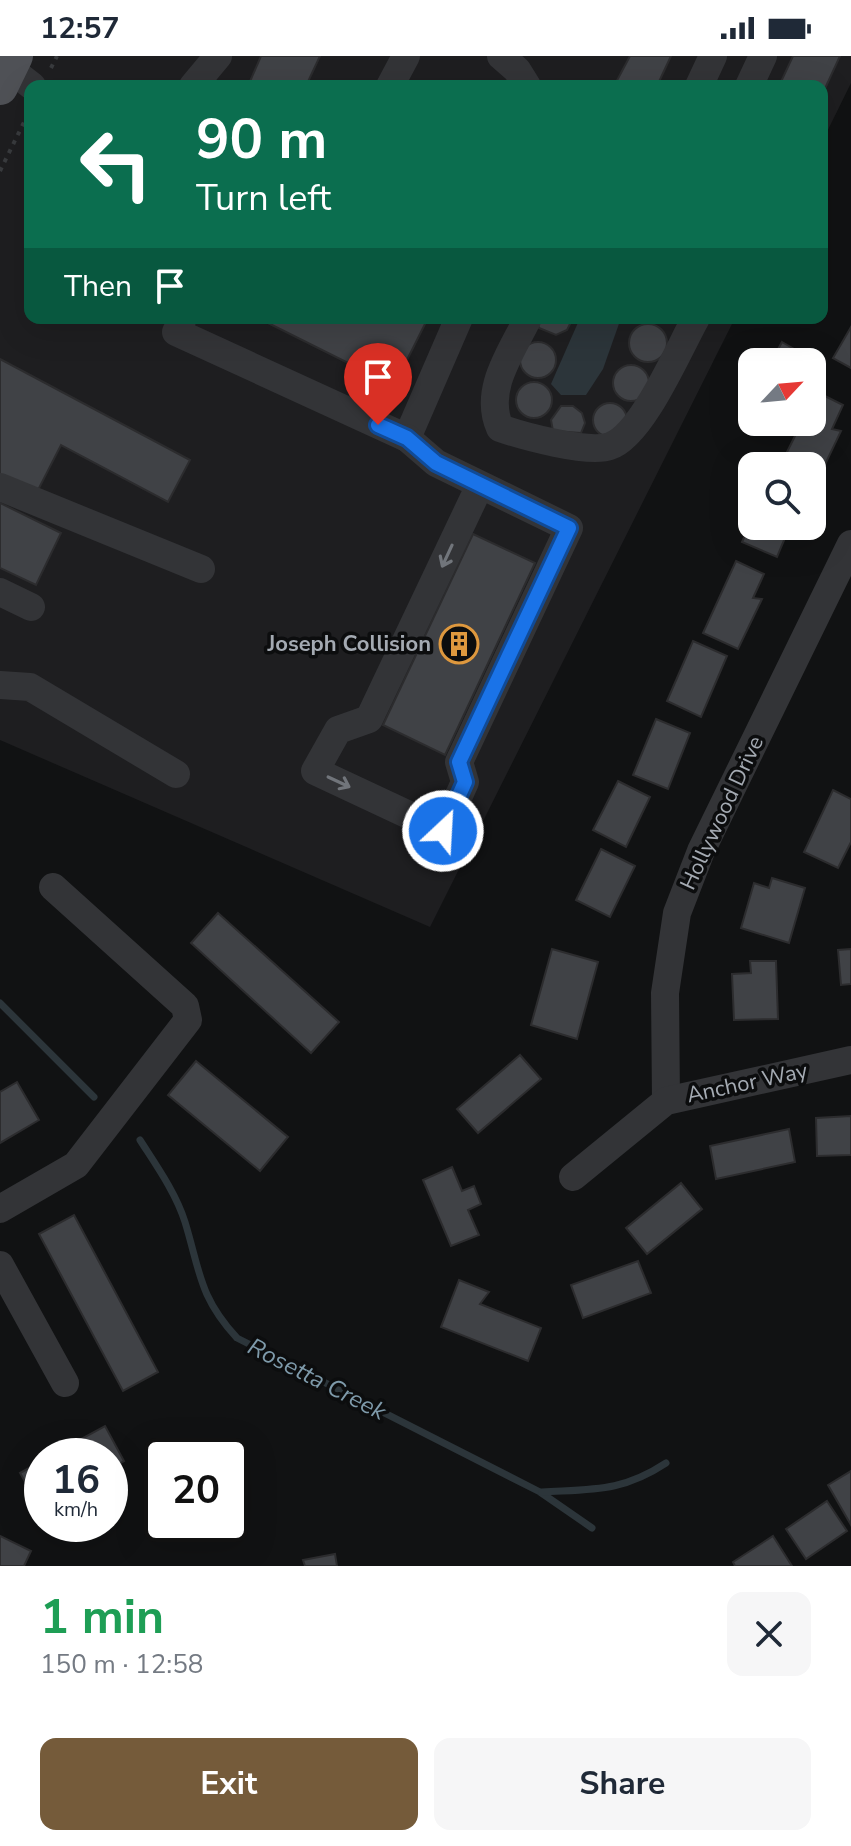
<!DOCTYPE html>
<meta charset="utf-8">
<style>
body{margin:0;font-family:"Nunito Sans",sans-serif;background:#f6f6f7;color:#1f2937;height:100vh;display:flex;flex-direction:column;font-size:30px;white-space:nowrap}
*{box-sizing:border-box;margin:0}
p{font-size:26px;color:#747a83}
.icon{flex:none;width:44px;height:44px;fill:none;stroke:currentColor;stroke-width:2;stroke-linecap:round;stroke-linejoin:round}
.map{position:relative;height:1510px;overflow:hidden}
.sheet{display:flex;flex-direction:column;background:#fff;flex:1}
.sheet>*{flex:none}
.guide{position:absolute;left:24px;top:24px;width:804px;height:244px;border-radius:16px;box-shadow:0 8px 32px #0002;background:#0b6e4f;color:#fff;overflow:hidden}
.needle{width:52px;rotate:64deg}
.controls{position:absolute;left:738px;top:292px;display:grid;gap:16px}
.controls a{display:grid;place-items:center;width:88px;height:88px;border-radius:16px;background:#fff;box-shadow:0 8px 32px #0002;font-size:40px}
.speed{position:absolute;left:24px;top:1382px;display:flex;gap:16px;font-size:40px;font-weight:700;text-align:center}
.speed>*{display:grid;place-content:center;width:104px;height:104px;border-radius:50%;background:#fff;box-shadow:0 8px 32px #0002;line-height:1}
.speed small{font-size:20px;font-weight:400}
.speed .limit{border:4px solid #111;border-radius:12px;background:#fff;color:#111}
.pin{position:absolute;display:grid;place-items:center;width:68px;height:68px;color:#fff;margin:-82px -34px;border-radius:50% 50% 50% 0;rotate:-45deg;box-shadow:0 0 8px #0007}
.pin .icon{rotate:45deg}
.me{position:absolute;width:88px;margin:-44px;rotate:25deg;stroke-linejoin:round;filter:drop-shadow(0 0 6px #0008)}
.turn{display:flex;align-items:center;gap:28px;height:168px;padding:0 40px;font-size:36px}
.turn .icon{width:104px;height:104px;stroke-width:2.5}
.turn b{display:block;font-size:56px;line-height:68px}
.then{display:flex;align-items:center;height:76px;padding:0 40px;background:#0003;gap:16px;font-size:30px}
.round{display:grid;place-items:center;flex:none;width:84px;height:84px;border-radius:16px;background:#f6f6f7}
.summary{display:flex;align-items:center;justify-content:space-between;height:136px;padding:0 40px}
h1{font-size:48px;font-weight:700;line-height:60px;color:#1e9e55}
.primary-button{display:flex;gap:16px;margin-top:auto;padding:16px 40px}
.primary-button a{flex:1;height:92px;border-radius:16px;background:#755b3a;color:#fff;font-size:32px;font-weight:700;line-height:92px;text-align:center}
.primary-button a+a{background:#f6f6f7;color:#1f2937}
.status{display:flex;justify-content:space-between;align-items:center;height:56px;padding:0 40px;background:#fff;direction:ltr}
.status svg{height:22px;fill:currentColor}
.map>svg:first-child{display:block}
</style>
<div class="status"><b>12:57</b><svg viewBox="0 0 49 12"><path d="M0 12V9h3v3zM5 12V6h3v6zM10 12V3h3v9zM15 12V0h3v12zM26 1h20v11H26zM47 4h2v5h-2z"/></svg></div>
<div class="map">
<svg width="851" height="1510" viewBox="0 0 851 1510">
<rect width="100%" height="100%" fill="#111213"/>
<polygon fill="#1e1e20" points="0,0 851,0 851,27 822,86 822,30 30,30 30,262 735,262 430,871 0,684"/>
<polygon fill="#2c353a" points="580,262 621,262 603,313 586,339 561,339 551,328"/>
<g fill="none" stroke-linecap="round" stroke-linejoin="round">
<g stroke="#2c353a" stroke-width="7">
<polyline points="0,947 94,1041"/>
<path d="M140,1084C156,1109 176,1137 185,1166C200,1215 199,1241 237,1282L540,1436L592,1472"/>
<path d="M542,1436C593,1433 622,1436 666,1407"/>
</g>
</g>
<g fill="#404246" stroke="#2c2c2e" stroke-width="2">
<polygon points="261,0 320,0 306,30 248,30"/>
<polygon points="630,0 671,0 657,30 614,30"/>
<polygon points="793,0 840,0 822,39 822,30 779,30"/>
<polygon points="258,262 428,262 394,330"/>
<polygon points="536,262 573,262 567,274 556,279 539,272"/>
<circle cx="648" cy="287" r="19"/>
<polygon points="851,271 851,312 833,302"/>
<circle cx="538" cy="304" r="18"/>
<polygon points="782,286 820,308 812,323 812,306 771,306"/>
<polygon points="0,303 190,404 168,446 61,389 36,438 0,419"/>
<circle cx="631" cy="327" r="18"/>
<circle cx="534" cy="344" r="18"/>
<polygon points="817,336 843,349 832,373 841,375 821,417 812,410 785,400 802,366 812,366 812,345"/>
<circle cx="610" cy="364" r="17"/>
<polygon points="561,350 573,350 582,357 585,367 581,377 553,375 551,364"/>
<polygon points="0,447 61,477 36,529 0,512"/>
<polygon points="752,464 752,470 790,470 777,501 742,486"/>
<polygon points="473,478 535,507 445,699 383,669"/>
<polygon points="736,505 764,518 753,542 762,543 738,593 703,577"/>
<polygon points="693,585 727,600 701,661 667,645"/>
<polygon points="656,663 690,677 668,733 633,719"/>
<polygon points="618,725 650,741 626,791 593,774"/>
<polygon points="833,734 851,743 851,786 838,812 804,796"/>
<polygon points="601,793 635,810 610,861 576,844"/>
<polygon points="772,822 805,832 789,887 741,872 754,827 769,832"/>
<polygon points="218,857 339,966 311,997 191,887"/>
<polygon points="552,893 598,906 577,983 531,969"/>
<polygon points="851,893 851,928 841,929 838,894"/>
<polygon points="750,905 776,905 778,963 734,964 732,918 751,917"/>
<polygon points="520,999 541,1023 478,1077 457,1053"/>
<polygon points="196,1005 288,1081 260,1115 168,1039"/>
<polygon points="17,1026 39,1064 0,1087 0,1036"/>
<polygon points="851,1060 851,1099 817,1100 816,1062"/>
<polygon points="789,1073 795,1106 716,1123 710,1090"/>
<polygon points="452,1111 462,1135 474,1130 481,1148 468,1154 479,1179 451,1190 423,1124"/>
<polygon points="681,1127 702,1153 647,1198 626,1172"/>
<polygon points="74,1159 158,1316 123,1335 39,1178"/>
<polygon points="638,1205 651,1237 583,1262 571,1229"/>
<polygon points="459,1224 489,1236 480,1248 541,1272 528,1305 441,1271"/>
<polygon points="105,1370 124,1405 110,1413 110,1400 50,1400"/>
<polygon points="42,1405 42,1451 40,1452 20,1417"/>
<polygon points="851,1415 851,1469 828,1429"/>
<polygon points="827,1445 847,1475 806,1503 786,1473"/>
<polygon points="0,1480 31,1495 24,1510 0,1510"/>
<polygon points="773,1480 792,1510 735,1510 733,1506"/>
<polygon points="335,1498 337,1510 305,1510 303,1504"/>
</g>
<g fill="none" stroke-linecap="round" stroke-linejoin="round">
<g stroke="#393b3e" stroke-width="4" stroke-dasharray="4 6" stroke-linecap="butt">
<polyline points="51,12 57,0"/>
<polyline points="0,115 29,56"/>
</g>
<g stroke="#333437" stroke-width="28">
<polyline points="501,0 517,14 527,30"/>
<polyline points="9,12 32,30"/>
<polyline points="193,30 218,0"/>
<polyline points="390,30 406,0"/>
<polyline points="699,30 713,0"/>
<polyline points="749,30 763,0"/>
<polyline points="183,262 176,276 407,382 459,262"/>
<path d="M528,262C511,297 483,334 500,372C523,380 589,398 610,390C642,380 679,292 696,262"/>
<polyline points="407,382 436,407 569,472 459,706 465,726 443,775 315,715 338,674 369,663 480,429"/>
<polyline points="0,431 201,513"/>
<polyline points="0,536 31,551"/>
<polyline points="0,629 30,631 176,718"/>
<polyline points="666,1045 665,937 677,857 701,795 851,488"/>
<polyline points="573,1121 666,1045 851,1004"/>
<polyline points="0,1153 76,1109 188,964 185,950 53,831"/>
<polyline points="0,1209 65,1327"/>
</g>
<polyline stroke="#4f5156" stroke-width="36" points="0,31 15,0"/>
</g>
<defs><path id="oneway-shaft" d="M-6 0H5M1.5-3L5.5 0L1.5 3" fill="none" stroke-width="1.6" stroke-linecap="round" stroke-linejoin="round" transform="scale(2)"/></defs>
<g stroke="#71757b">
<use href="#oneway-shaft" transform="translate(447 500) rotate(115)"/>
<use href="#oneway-shaft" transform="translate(339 726) rotate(25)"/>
</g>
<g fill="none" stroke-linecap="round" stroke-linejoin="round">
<defs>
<polyline id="route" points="378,369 407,382 436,407 569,472 459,706 465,726 443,775"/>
</defs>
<use href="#route" stroke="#114b97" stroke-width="20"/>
<use href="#route" stroke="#1a73e8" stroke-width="14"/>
</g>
<defs>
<symbol id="building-ring" viewBox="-11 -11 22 22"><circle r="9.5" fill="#0c0d0e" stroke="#de983e" stroke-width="1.5"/><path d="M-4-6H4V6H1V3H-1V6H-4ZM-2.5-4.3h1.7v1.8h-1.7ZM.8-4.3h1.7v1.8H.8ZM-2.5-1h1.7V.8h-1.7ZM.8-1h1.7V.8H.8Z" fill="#de983e"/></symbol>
</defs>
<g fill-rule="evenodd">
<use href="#building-ring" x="437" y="566" width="44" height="44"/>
</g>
<g text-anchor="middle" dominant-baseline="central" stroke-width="7" stroke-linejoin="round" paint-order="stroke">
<g font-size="22" font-weight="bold" fill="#a4aab2" stroke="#0c0d0e" text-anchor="end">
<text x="431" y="588">Joseph Collision</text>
</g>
<g font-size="22" fill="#a4aab2" stroke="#0c0d0e">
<text transform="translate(722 757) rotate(-65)">Hollywood Drive</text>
<text transform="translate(747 1027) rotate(-12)">Anchor Way</text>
</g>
<g font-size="24" font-style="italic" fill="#7e9aaa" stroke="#0c0d0e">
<text transform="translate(317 1323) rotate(27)">Rosetta Creek</text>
</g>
</g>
</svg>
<div class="controls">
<a><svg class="needle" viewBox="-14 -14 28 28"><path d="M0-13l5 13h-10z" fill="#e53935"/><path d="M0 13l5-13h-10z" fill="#747a83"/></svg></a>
<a><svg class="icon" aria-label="search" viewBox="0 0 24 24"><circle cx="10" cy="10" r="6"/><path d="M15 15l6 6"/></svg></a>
</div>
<div class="speed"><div>16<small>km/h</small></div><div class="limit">20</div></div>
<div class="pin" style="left:378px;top:369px;background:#d93025"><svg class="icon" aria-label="arrive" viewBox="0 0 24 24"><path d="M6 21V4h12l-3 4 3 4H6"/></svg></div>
<svg class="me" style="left:443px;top:775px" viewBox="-20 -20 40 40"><circle r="17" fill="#1a73e8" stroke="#fff" stroke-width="3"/><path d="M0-11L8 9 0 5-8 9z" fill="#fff"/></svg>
<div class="guide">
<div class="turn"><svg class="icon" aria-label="left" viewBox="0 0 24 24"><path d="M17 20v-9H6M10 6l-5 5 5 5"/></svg><div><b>90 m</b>Turn left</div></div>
<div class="then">Then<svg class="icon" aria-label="arrive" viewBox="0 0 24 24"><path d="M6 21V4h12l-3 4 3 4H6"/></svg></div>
</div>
</div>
<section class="sheet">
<div class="summary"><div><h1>1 min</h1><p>150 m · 12:58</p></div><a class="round"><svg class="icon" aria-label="close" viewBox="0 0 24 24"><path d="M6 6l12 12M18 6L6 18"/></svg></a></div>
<div class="primary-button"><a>Exit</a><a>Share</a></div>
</section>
